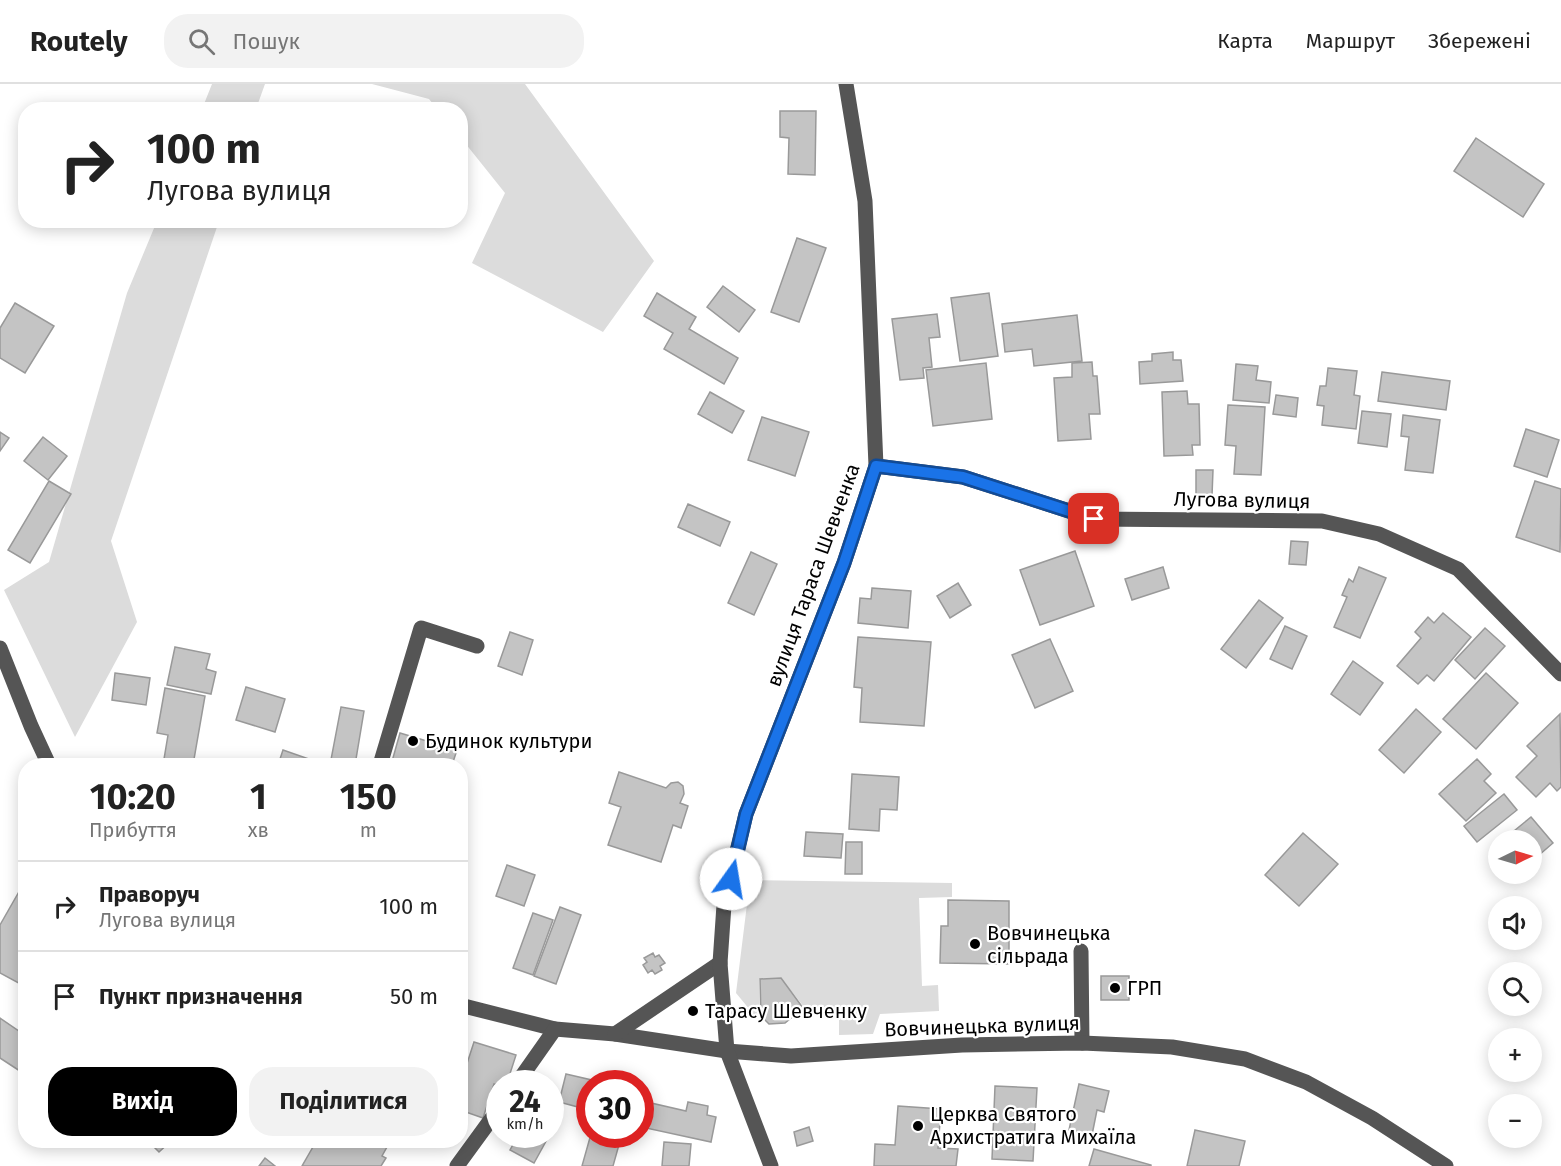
<!DOCTYPE html>
<html lang="uk">
<meta charset="utf-8">
<style>
body{margin:0;font-family:"Fira Sans",sans-serif;background:#f2f2f2;color:#222;height:100vh;display:flex;flex-direction:column;font-size:22px;white-space:nowrap}
*{box-sizing:border-box;margin:0}
p{font-size:20px;color:#767676}
.icon{flex:none;width:33px;height:33px;fill:none;stroke:currentColor;stroke-width:2;stroke-linecap:round;stroke-linejoin:round}
.map{position:relative;flex:1;overflow:hidden}
.side{position:absolute;left:18px;top:674px;width:450px;height:390px;display:flex;flex-direction:column;background:#fff;border-radius:24px;box-shadow:0 3px 15px #0003}
.side>*{flex:none}
.top-card{position:absolute;left:18px;top:18px;width:450px;height:126px;border-radius:24px;box-shadow:0 3px 15px #0003;background:#fff;color:#222;overflow:hidden}
.needle{width:39px;rotate:85deg}
.fabs{position:absolute;left:1488px;top:746px;display:grid;gap:12px}
.fabs a{display:grid;place-items:center;width:54px;height:54px;border-radius:50%;background:#fff;box-shadow:0 3px 15px #0003;font-size:30px}
.speed{position:absolute;left:486px;top:986px;display:flex;gap:12px;font-size:30px;font-weight:700;text-align:center}
.speed>*{display:grid;place-content:center;width:78px;height:78px;border-radius:50%;background:#fff;box-shadow:0 3px 15px #0003;line-height:1}
.speed small{font-size:15px;font-weight:400}
.speed .limit{border:9px solid #d22;background:#fff;color:#111}
.pin{position:absolute;display:grid;place-items:center;width:51px;height:51px;color:#fff;margin:-26px;border-radius:12px;box-shadow:0 3px 9px #0006}
.me{position:absolute;width:66px;margin:-33px;rotate:13deg;stroke-linejoin:round;filter:drop-shadow(0 0 4px #0008)}
.turn{display:flex;align-items:center;gap:21px;height:126px;padding:0 30px;font-size:27px}
.turn .icon{width:78px;height:78px;stroke-width:2.5}
.turn b{display:block;font-size:42px;line-height:51px}
.eta{display:flex;justify-content:space-evenly;align-items:center;height:102px;text-align:center}
.eta b{font-size:36px;font-weight:700;line-height:42px}
.cta{display:flex;gap:12px;margin-top:auto;padding:12px 30px}
.cta a{flex:1;height:69px;border-radius:24px;background:#000;color:#fff;font-size:24px;font-weight:700;line-height:69px;text-align:center}
.cta a+a{background:#f2f2f2;color:#222}
ul{padding:0;list-style:none}
li{display:flex;align-items:center;gap:18px;height:90px;padding:0 30px;border-top:2px solid #e0e0e0}
li div{flex:1}
li b{display:block;font-size:22px}
li em{font-style:normal}
header{display:flex;align-items:center;gap:36px;box-sizing:border-box;height:84px;padding:0 30px;background:#fff;border-bottom:2px solid #e0e0e0}
header strong{font-size:28px}
nav{display:flex;gap:33px;margin-inline-start:auto;font-size:21px}
.search{width:420px;height:54px;background:#f2f2f2;display:flex;align-items:center;gap:15px;box-sizing:border-box;padding:0 21px;border-radius:24px;color:#767676;font-size:22px}
.map>svg:first-child{display:block}
</style>
<header>
<strong>Routely</strong>
<div class="search"><svg class="icon" aria-label="search" viewBox="0 0 24 24"><circle cx="10" cy="10" r="6"/><path d="M15 15l6 6"/></svg>Пошук</div>
<nav><a>Карта</a><a>Маршрут</a><a>Збережені</a></nav>
</header>
<div class="map">
<svg width="1561" height="1082" viewBox="0 0 1561 1082">
<rect width="100%" height="100%" fill="#fff"/>
<g fill="#dcdcdc">
<polygon points="212,0 265,0 256,25 202,25"/>
<polygon points="372,0 525,0 654,177 603,248 472,179 505,109 461,54 460,26 437,25 429,15"/>
<polygon points="157,137 219,137 111,457 137,538 75,653 4,506 49,478 127,209"/>
<polygon points="750,796 952,799 952,813 919,814 922,902 938,901 939,927 880,930 873,950 839,951 839,924 804,923 781,894 759,895 760,932 755,932 736,909"/>
</g>
<g fill="#c4c4c4" stroke="#999" stroke-width="1.5">
<polygon points="780,27 816,27 815,91 788,90 789,54 780,53"/>
<polygon points="1476,54 1544,100 1523,133 1454,87"/>
<polygon points="797,154 826,164 799,238 771,228"/>
<polygon points="723,202 755,226 739,248 707,223"/>
<polygon points="657,209 696,233 689,245 738,274 724,300 664,265 673,249 644,232"/>
<polygon points="989,209 998,272 960,277 951,214"/>
<polygon points="15,219 54,242 25,289 0,274 0,244"/>
<polygon points="937,230 940,253 929,254 932,283 923,284 924,294 900,296 892,235"/>
<polygon points="1077,231 1082,277 1034,282 1032,265 1005,268 1002,240"/>
<polygon points="1173,268 1173,276 1181,276 1183,297 1140,300 1139,278 1152,277 1152,270"/>
<polygon points="1092,278 1093,292 1097,292 1100,330 1089,330 1091,355 1058,357 1054,294 1072,293 1072,279"/>
<polygon points="986,279 992,335 933,342 926,286"/>
<polygon points="1236,280 1258,282 1256,296 1271,298 1269,319 1233,316"/>
<polygon points="1328,284 1357,287 1354,311 1360,312 1356,345 1322,341 1324,322 1317,321 1320,302 1326,302"/>
<polygon points="1382,288 1450,297 1446,326 1378,317"/>
<polygon points="1187,307 1188,320 1199,320 1200,361 1192,361 1193,371 1164,372 1162,308"/>
<polygon points="710,308 744,327 732,349 698,330"/>
<polygon points="1276,311 1298,314 1296,333 1273,330"/>
<polygon points="1228,321 1265,323 1261,391 1234,390 1236,362 1225,361"/>
<polygon points="1362,327 1391,330 1387,363 1358,359"/>
<polygon points="1403,331 1440,336 1433,389 1405,386 1409,353 1401,352"/>
<polygon points="762,333 809,348 795,392 748,376"/>
<polygon points="1526,345 1559,356 1547,393 1514,382"/>
<polygon points="0,348 9,354 0,367"/>
<polygon points="43,353 67,372 48,396 24,377"/>
<polygon points="1196,386 1213,386 1212,412 1196,411"/>
<polygon points="49,397 71,410 30,479 8,466"/>
<polygon points="1535,397 1561,405 1560,468 1516,453"/>
<polygon points="688,420 730,438 720,462 678,443"/>
<polygon points="1291,457 1308,458 1306,481 1289,480"/>
<polygon points="1075,467 1094,522 1040,541 1020,486"/>
<polygon points="751,468 777,480 754,531 728,519"/>
<polygon points="1163,483 1169,504 1132,516 1125,495"/>
<polygon points="1359,483 1386,494 1360,554 1334,543 1347,513 1342,511 1349,495 1353,498"/>
<polygon points="958,499 971,521 950,534 937,512"/>
<polygon points="872,504 911,507 908,544 858,539 860,514 871,515"/>
<polygon points="1259,516 1283,534 1246,584 1221,565"/>
<polygon points="1443,529 1471,553 1434,597 1427,591 1418,600 1397,582 1421,554 1415,548 1428,533 1434,539"/>
<polygon points="1285,542 1307,552 1292,585 1270,575"/>
<polygon points="1485,544 1505,562 1475,595 1455,576"/>
<polygon points="510,548 533,556 522,591 498,582"/>
<polygon points="858,553 931,558 924,642 860,638 862,604 854,603"/>
<polygon points="1050,555 1073,607 1035,624 1012,571"/>
<polygon points="175,563 210,570 206,585 216,588 211,610 167,601"/>
<polygon points="1353,577 1383,599 1360,631 1331,610"/>
<polygon points="115,589 150,594 146,621 112,616"/>
<polygon points="1486,589 1518,619 1476,665 1443,635"/>
<polygon points="246,603 285,615 275,648 236,636"/>
<polygon points="165,604 205,612 193,681 163,681 168,651 157,649"/>
<polygon points="341,623 364,627 355,681 330,681"/>
<polygon points="1416,625 1441,648 1404,689 1379,666"/>
<polygon points="1560,630 1561,703 1557,707 1550,699 1536,713 1516,693 1537,672 1527,662"/>
<polygon points="400,649 457,666 452,681 391,681"/>
<polygon points="283,666 326,681 278,681"/>
<polygon points="1477,675 1491,690 1484,697 1496,709 1466,737 1439,710"/>
<polygon points="619,688 666,704 671,699 678,698 683,702 684,710 680,719 688,722 681,744 673,741 661,778 608,761 621,723 609,719"/>
<polygon points="852,690 899,693 897,726 880,725 879,747 849,745"/>
<polygon points="1504,710 1517,726 1477,758 1464,742"/>
<polygon points="1531,733 1553,759 1532,777 1532,756 1503,756"/>
<polygon points="806,748 843,750 841,774 804,772"/>
<polygon points="1303,749 1338,780 1299,822 1265,791"/>
<polygon points="846,758 862,758 862,790 845,790"/>
<polygon points="507,781 535,791 524,822 496,812"/>
<polygon points="20,806 26,809 26,903 0,889 0,841"/>
<polygon points="948,816 1009,817 1009,880 940,879 941,842 948,842"/>
<polygon points="560,823 581,831 556,900 534,892"/>
<polygon points="533,829 553,836 533,891 513,884"/>
<polygon points="653,869 655,873 659,871 665,879 660,882 662,886 655,890 652,886 648,889 643,881 647,878 644,874"/>
<rect x="1101" y="892" width="28" height="24"/>
<polygon points="781,894 803,924 785,939 769,940 761,932 760,895"/>
<polygon points="0,934 26,952 26,991 0,974"/>
<polygon points="474,958 516,971 507,999 500,999 500,1002 494,1000 483,1034 460,1026 460,1001"/>
<polygon points="566,990 596,997 590,999 590,1017 581,1015 578,1023 559,1018"/>
<polygon points="1079,1000 1109,1007 1104,1028 1097,1026 1092,1051 1069,1046"/>
<polygon points="995,1002 1037,1004 1033,1077 992,1075"/>
<polygon points="688,1018 708,1022 707,1031 716,1033 711,1058 646,1044 651,1019 686,1027"/>
<polygon points="898,1022 941,1025 938,1064 958,1065 956,1082 874,1082 875,1060 895,1061"/>
<polygon points="550,1032 558,1036 550,1050"/>
<polygon points="809,1043 813,1057 797,1062 794,1048"/>
<polygon points="1195,1046 1245,1057 1239,1082 1187,1082"/>
<polygon points="519,1050 550,1050 534,1079 510,1066"/>
<polygon points="591,1050 622,1050 613,1082 582,1082"/>
<polygon points="147,1056 172,1056 159,1068"/>
<polygon points="317,1056 377,1056 387,1063 382,1072 386,1074 381,1082 302,1082"/>
<polygon points="664,1058 691,1060 689,1082 662,1082"/>
<polygon points="1094,1065 1151,1081 1151,1082 1089,1082"/>
<polygon points="265,1074 275,1082 259,1082"/>
</g>
<g fill="none" stroke-linecap="round" stroke-linejoin="round">
<g stroke="#555" stroke-width="15">
<polyline points="876,382 963,393 1094,435 1322,437 1379,450 1458,485 1561,590"/>
<polyline points="0,564 31,642 49,681"/>
<polyline points="380,681 421,544 477,562"/>
<polyline points="1081,867 1082,959"/>
<polyline points="460,921 555,945 615,950 727,967 791,972 962,961 1082,959 1172,963 1245,975 1306,998 1372,1034 1446,1082"/>
<polyline points="615,950 720,879"/>
<polyline points="517,999 555,945"/>
<polyline points="457,1082 500,1023"/>
<polyline points="771,1082 727,967 720,879 724,821 746,730 844,479 876,382 865,117 846,0"/>
</g>
</g>
<g fill="none" stroke-linecap="round" stroke-linejoin="round">
<defs>
<polyline id="route" points="731,795 746,730 844,479 876,382 963,393 1094,435"/>
</defs>
<use href="#route" stroke="#114b97" stroke-width="15"/>
<use href="#route" stroke="#1a73e8" stroke-width="10"/>
</g>
<g fill="#000" stroke="#fff" stroke-width="2">
<circle cx="413" cy="657" r="6"/>
<circle cx="975" cy="860" r="6"/>
<circle cx="1115" cy="904" r="6"/>
<circle cx="693" cy="927" r="6"/>
<circle cx="918" cy="1042" r="6"/>
</g>
<g text-anchor="middle" dominant-baseline="central" stroke-width="4.5" stroke-linejoin="round" paint-order="stroke">
<g font-size="20" fill="#000" stroke="#fff">
<text transform="translate(1242 416) rotate(1)">Лугова вулиця</text>
<text transform="translate(813 491) rotate(-70)">вулиця Тараса Шевченка</text>
<text transform="translate(982 942) rotate(-2)">Вовчинецька вулиця</text>
</g>
<g font-size="20" fill="#000" stroke="#fff" text-anchor="start">
<text x="425" y="657">Будинок культури</text>
<text x="987" y="849">Вовчинецька<tspan x="987" dy="23">сільрада</tspan></text>
<text x="1127" y="904">ГРП</text>
<text x="705" y="927">Тарасу Шевченку</text>
<text x="930" y="1030">Церква Святого<tspan x="930" dy="23">Архистратига Михаїла</tspan></text>
</g>
</g>
</svg>
<div class="fabs">
<a><svg class="needle" viewBox="-14 -14 28 28"><path d="M0-13l5 13h-10z" fill="#e53935"/><path d="M0 13l5-13h-10z" fill="#767676"/></svg></a>
<a><svg class="icon" aria-label="sound" viewBox="0 0 24 24"><path d="M4 9h4l5-4v14l-5-4H4zM17 9q2 3 0 6"/></svg></a>
<a><svg class="icon" aria-label="search" viewBox="0 0 24 24"><circle cx="10" cy="10" r="6"/><path d="M15 15l6 6"/></svg></a>
<a>+</a>
<a>−</a>
</div>
<div class="speed"><div>24<small>km/h</small></div><div class="limit">30</div></div>
<div class="pin" style="left:1094px;top:435px;background:#d93025"><svg class="icon" aria-label="arrive" viewBox="0 0 24 24"><path d="M6 21V4h12l-3 4 3 4H6"/></svg></div>
<svg class="me" style="left:731px;top:795px" viewBox="-20 -20 40 40"><circle r="19" fill="#fff"/><path d="M0-13L10 11 0 6-10 11z" fill="#1a73e8"/></svg>
<div class="top-card">
<div class="turn"><svg class="icon" aria-label="right" viewBox="0 0 24 24"><path d="M7 20v-9h11M14 6l5 5-5 5"/></svg><div><b>100 m</b>Лугова вулиця</div></div>
</div>
<section class="side">
<div class="eta">
<div><b>10:20</b><p>Прибуття</p></div>
<div><b>1</b><p>хв</p></div>
<div><b>150</b><p>m</p></div>
</div>
<ul>
<li><svg class="icon" aria-label="right" viewBox="0 0 24 24"><path d="M7 20v-9h11M14 6l5 5-5 5"/></svg><div><b>Праворуч</b><p>Лугова вулиця</p></div><em>100 m</em></li>
<li><svg class="icon" aria-label="arrive" viewBox="0 0 24 24"><path d="M6 21V4h12l-3 4 3 4H6"/></svg><div><b>Пункт призначення</b></div><em>50 m</em></li>
</ul>
<div class="cta"><a>Вихід</a><a>Поділитися</a></div>
</section>
</div>
